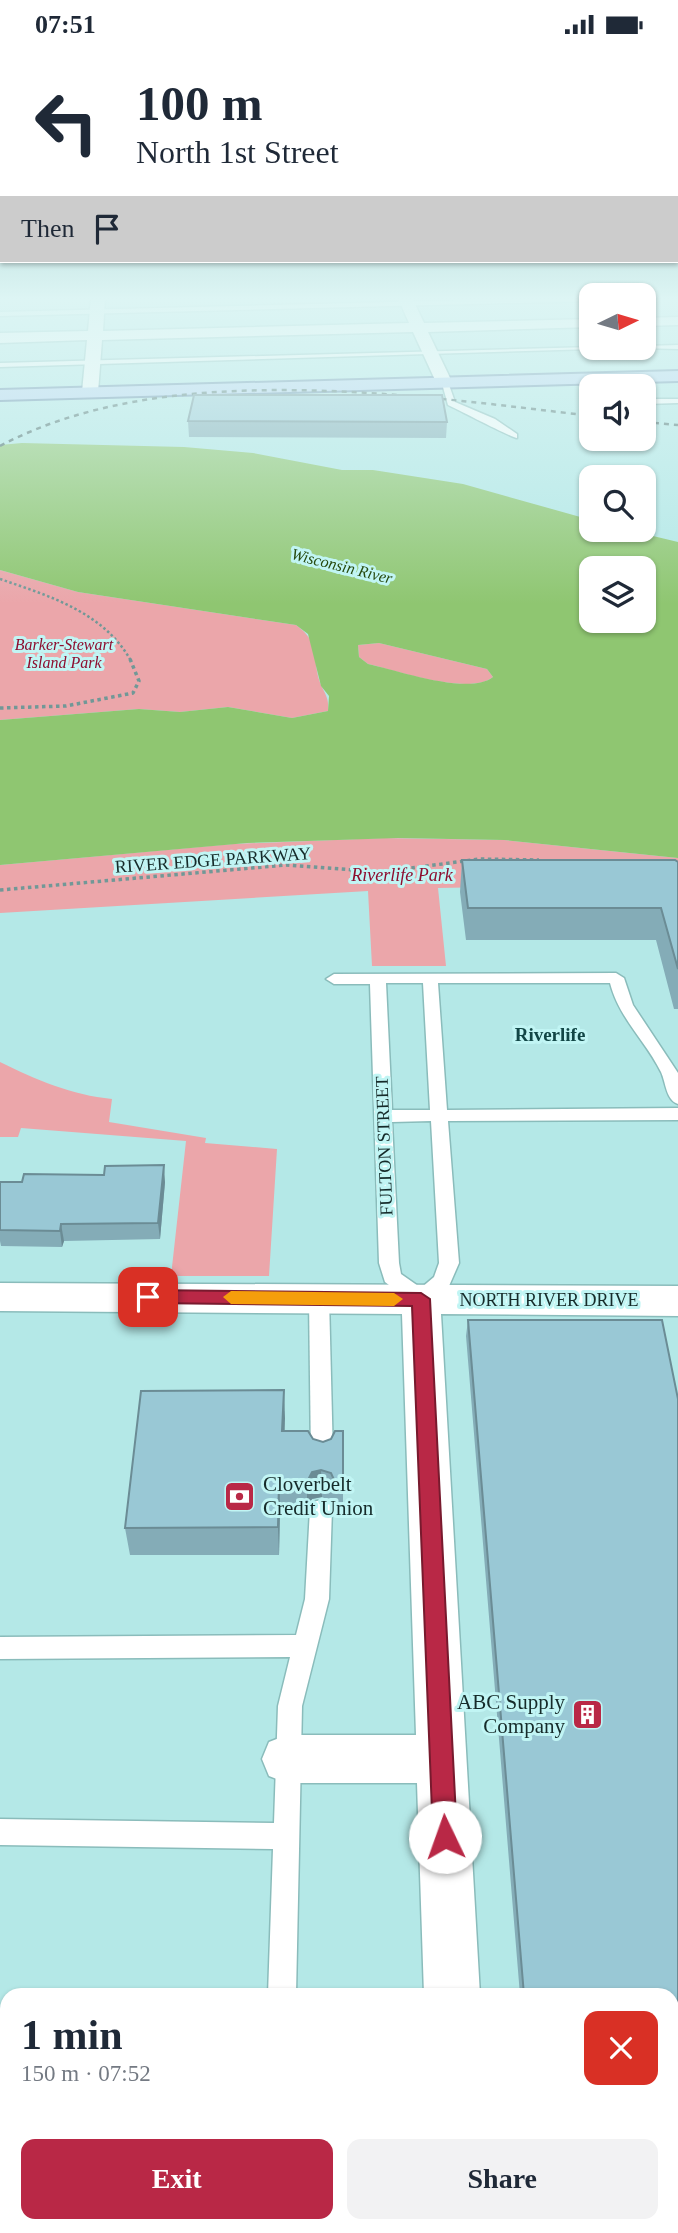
<!DOCTYPE html>
<meta charset="utf-8">
<style>
body{margin:0;font-family:"Times New Roman",serif;background:#f2f2f3;color:#1f2937;height:100vh;display:flex;flex-direction:column;font-size:26px;white-space:nowrap}
*{box-sizing:border-box;margin:0}
p{font-size:23px;color:#747a83}
.icon{flex:none;width:38px;height:38px;fill:none;stroke:currentColor;stroke-width:2;stroke-linecap:round;stroke-linejoin:round}
.map{position:relative;flex:1;overflow:hidden}
.side{position:absolute;left:0px;top:1939px;width:679px;height:245px;display:flex;flex-direction:column;background:#fff;border-radius:21px 21px 0 0;box-shadow:0 2px 5px #0004}
.side>*{flex:none}
.guide{position:absolute;left:0px;top:0px;width:679px;height:214px;box-shadow:0 2px 5px #0004;background:#fff;color:#1f2937;overflow:hidden}
.needle{width:46px;rotate:85deg}
.tools{position:absolute;left:579px;top:234px;display:grid;gap:14px}
.tools a{display:grid;place-items:center;width:77px;height:77px;border-radius:14px;background:#fff;box-shadow:0 2px 5px #0004;font-size:35px}
.pin{position:absolute;display:grid;place-items:center;width:60px;height:60px;color:#fff;margin:-30px;border-radius:14px;box-shadow:0 4px 10px #0006}
.me{position:absolute;width:77px;margin:-38px;rotate:357deg;stroke-linejoin:round;filter:drop-shadow(0 0 5px #0008)}
.turn{display:flex;align-items:center;gap:24px;height:147px;padding:0 21px;font-size:32px}
.turn .icon{width:91px;height:91px;stroke-width:2.5}
.turn b{display:block;font-size:49px;line-height:60px}
.then{display:flex;align-items:center;height:66px;padding:0 21px;background:#0003;gap:14px;font-size:26px}
.round{display:grid;place-items:center;flex:none;width:74px;height:74px;border-radius:14px;background:#f2f2f3}
.overview{display:flex;align-items:center;justify-content:space-between;height:119px;padding:0 21px}
h1{font-size:42px;font-weight:800;line-height:52px}
.action{display:flex;gap:14px;margin-top:auto;padding:14px 21px}
.action a{flex:1;height:80px;border-radius:14px;background:#b92846;color:#fff;font-size:28px;font-weight:800;line-height:80px;text-align:center}
.action a+a{background:#f2f2f3;color:#1f2937}
.status{display:flex;justify-content:space-between;align-items:center;height:49px;padding:0 35px;background:#fff;direction:ltr}
.status svg{height:19px;fill:currentColor}
.map>svg:first-child{display:block}
</style>
<div class="status"><b>07:51</b><svg viewBox="0 0 49 12"><path d="M0 12V9h3v3zM5 12V6h3v6zM10 12V3h3v9zM15 12V0h3v12zM26 1h20v11H26zM47 4h2v5h-2z"/></svg></div>
<div class="map">
<svg width="678" height="2184" viewBox="0 0 678 2184">
<rect width="100%" height="100%" fill="#b4e8e7"/>
<g fill="#eba6aa">
<path d="M0,521L78,543L296,576C322,594 311,612 321,636C326,647 329,649 328,662L292,669L228,658L180,663L139,660L0,671Z"/>
<path d="M379,594L487,620L493,628C469,647 398,622 368,615L359,608L358,596Z"/>
<polygon points="384,789 504,791 678,809 678,844 492,838 438,839 446,917 372,917 368,842 0,864 0,816 233,795"/>
<path d="M0,1013C36,1031 72,1046 112,1050L109,1073L206,1089L205,1094L277,1100L269,1227H171L186,1092L21,1079L18,1088H0Z"/>
</g>
<path fill="#8fc671" fill-rule="evenodd" d="M22,394L184,398L253,404L342,421H373L463,435L591,471L592,481H628L678,493V809L504,791L398,789L247,794L0,816V671L139,660L180,663L228,658L292,669L328,662L329,647L321,637L308,585L296,576L78,543L0,521V396ZM592,520H644V572H592ZM379,594L487,620L493,628C469,647 397,621 368,615L359,608L358,596Z"/>
<g fill="none" stroke-linecap="round" stroke-linejoin="round">
<defs>
<g id="service">
<polygon points="549,249 592,249 592,252 0,267 0,263"/>
<polygon points="678,296 678,300 640,299 644,297"/>
<polygon points="592,298 627,299 0,318 0,314"/>
<path d="M441,331L448,333L455,353L495,370L517,385V389C512,389 459,361 448,356Z"/>
<polygon points="644,346 650,350 678,350 678,354 645,355"/>
<path d="M616,924L624,929L633,956L678,1024V1055C666,1051 666,1034 661,1023C645,991 619,969 610,934H438L447,1061L678,1059V1071L448,1072L459,1214L449,1237L428,1255H414L385,1233L379,1214L370,935H334L326,930L334,925ZM386,934H423L430,1061H392ZM431,1072L439,1214L434,1228L421,1239L401,1225L399,1214L392,1073Z"/>
<polygon points="319,1242 326,1244 329,1249 333,1409 330,1415 322,1418 314,1415 311,1409 309,1249 312,1244"/>
<polygon points="321,1451 329,1453 332,1460 329,1550 302,1657 296,1946 268,1946 273,1800 0,1796 0,1770 274,1774 278,1657 290,1608 0,1610 0,1588 296,1586 305,1550 310,1460 313,1453"/>
<polygon points="261,2177 291,2177 292,2184 260,2184"/>
</g>
<g id="minor">
<polygon points="91,249 105,249 103,282 409,274 398,249 412,249 424,274 592,270 592,278 428,283 452,333 444,338 436,333 413,283 102,291 98,343 90,348 82,343 87,291 0,294 0,284 88,282"/>
<polygon points="678,268 678,276 644,277 644,269"/>
<polygon points="0,1234 678,1237 678,1267 441,1265 480,1946 424,1946 417,1734 287,1734 269,1727 262,1710 269,1693 287,1686 416,1686 402,1265 0,1262"/>
<rect x="432" y="2177" width="62" height="7"/>
</g>
<polygon id="primary" points="678,322 678,332 0,351 0,341"/>
</defs>
<use href="#service" stroke="#8abcbb" stroke-width="3"/>
<use href="#minor" stroke="#8abcbb" stroke-width="3"/>
<use href="#primary" stroke="#6184a7" stroke-width="4"/>
<path stroke="#719897" stroke-width="2.5" stroke-dasharray="2.5 2.5" stroke-linecap="butt" d="M0,530C49,547 104,563 131,612"/>
<g stroke="#719897" stroke-width="3.5" stroke-dasharray="3.5 3.5" stroke-linecap="butt">
<polyline points="0,659 66,657 133,644 139,632 130,610"/>
<polyline points="0,841 286,816 381,823 480,810 539,811"/>
</g>
<use href="#service" fill="#fff" fill-rule="evenodd"/>
<use href="#minor" fill="#fff" fill-rule="evenodd"/>
<use href="#primary" fill="#b8d2f3" fill-rule="evenodd"/>
<g stroke="#496968" stroke-width="2.5" stroke-dasharray="5 5" stroke-linecap="butt">
<polyline points="644,373 678,376"/>
<path d="M0,397C165,309 413,346 592,367"/>
</g>
</g>
<g fill="#84acb7">
<polygon points="188,372 447,373 446,389 189,388"/>
<polygon points="462,811 678,813 678,960 674,960 656,891 466,891 460,843"/>
<polygon points="0,1133 165,1133 160,1190 64,1192 62,1198 1,1197 0,1192"/>
<polygon points="468,1271 678,1350 678,2072 672,2072 672,1946 520,1946 466,1287"/>
<polygon points="284,1341 284,1382 323,1393 331,1390 343,1382 343,1460 335,1460 331,1452 322,1448 312,1450 307,1460 280,1460 279,1506 130,1506 125,1479"/>
</g>
<g fill="#6b8c95">
<polygon points="164,1116 165,1133 160,1190 158,1174"/>
<polygon points="61,1175 64,1192 62,1198 60,1182"/>
<polygon points="284,1341 285,1369 284,1410 282,1382"/>
<polygon points="321,1421 322,1448 312,1450 307,1460 307,1433 312,1423"/>
<polygon points="279,1433 280,1460 279,1506 278,1478"/>
<polygon points="117,2177 123,2177 123,2184 116,2184"/>
</g>
<g fill="#99c8d5" stroke="#6b8c95" stroke-width="2">
<polygon points="194,346 442,346 447,373 188,372"/>
<polygon points="462,811 675,811 678,813 678,920 661,859 468,859"/>
<polygon points="164,1116 158,1174 61,1175 60,1182 0,1181 0,1133 22,1133 24,1125 104,1126 105,1117"/>
<polygon points="468,1271 662,1271 678,1350 678,2061 672,2061 672,1946 524,1946"/>
<polygon points="284,1341 282,1382 308,1382 313,1390 323,1393 331,1390 335,1382 343,1382 343,1433 335,1433 331,1424 321,1421 312,1423 307,1433 279,1433 278,1478 125,1479 141,1342"/>
<polygon points="7,2031 7,2177 117,2177 116,2184 0,2184 0,2032"/>
</g>
<linearGradient id="sky" x2="0" y2="1"><stop stop-color="#84bbb8"/><stop offset="0.45" stop-color="#ddf5f4"/><stop offset="1" stop-color="#ddf5f4" stop-opacity="0"/></linearGradient>
<rect width="678" height="555" fill="url(#sky)"/>
<polygon fill="#b92846" stroke="#781a2e" stroke-width="2" points="148,1241 421,1244 430,1250 457,1788 453,1797 445,1800 437,1797 433,1788 412,1257 148,1254 139,1248"/>
<polygon fill="#f59e0b" points="231,1242 394,1244 403,1250 394,1257 231,1255 223,1248"/>
<defs>
<symbol id="bank-square" viewBox="-11 -11 22 22"><rect x="-9" y="-9" width="18" height="18" rx="4" fill="#b92846" stroke="#c1f5f4"/><path d="M-6-4H6V4H-6ZM0-2.3a2.3 2.3 0 1 0 0 4.6a2.3 2.3 0 1 0 0-4.6Z" fill="#fff"/></symbol>
<symbol id="building-square" viewBox="-11 -11 22 22"><rect x="-9" y="-9" width="18" height="18" rx="4" fill="#b92846" stroke="#c1f5f4"/><path d="M-4-6H4V6H1V3H-1V6H-4ZM-2.5-4.3h1.7v1.8h-1.7ZM.8-4.3h1.7v1.8H.8ZM-2.5-1h1.7V.8h-1.7ZM.8-1h1.7V.8H.8Z" fill="#fff"/></symbol>
</defs>
<g fill-rule="evenodd">
<use href="#bank-square" x="222" y="1430" width="35" height="35"/>
<use href="#building-square" x="570" y="1648" width="35" height="35"/>
</g>
<g text-anchor="middle" dominant-baseline="central" stroke-width="6" stroke-linejoin="round" paint-order="stroke">
<g font-size="16" font-style="italic" fill="#274a0f" stroke="#c1f5f4">
<text transform="translate(342 517) rotate(14)">Wisconsin River</text>
</g>
<g font-size="16" font-style="italic" fill="#8e0e2f" stroke="#c1f5f4">
<text x="64" y="595">Barker-Stewart<tspan x="64" dy="18">Island Park</tspan></text>
</g>
<g font-size="18" fill="#162b2a" stroke="#c1f5f4">
<text transform="translate(213 811) rotate(-4)">RIVER EDGE PARKWAY</text>
<text transform="translate(384 1097) rotate(-92)">FULTON STREET</text>
<text x="549" y="1251">NORTH RIVER DRIVE</text>
</g>
<g font-size="18" font-style="italic" fill="#8e0e2f" stroke="#c1f5f4">
<text x="402" y="826">Riverlife Park</text>
</g>
<g font-size="19" font-weight="bold" fill="#124646" stroke="#c1f5f4">
<text x="550" y="985">Riverlife</text>
</g>
<g font-size="21" fill="#162b2a" stroke="#c1f5f4" text-anchor="start">
<text x="263" y="1435">Cloverbelt<tspan x="263" dy="24">Credit Union</tspan></text>
<text x="565" y="1653" text-anchor="end">ABC Supply<tspan x="565" dy="24">Company</tspan></text>
</g>
</g>
</svg>
<div class="tools">
<a><svg class="needle" viewBox="-14 -14 28 28"><path d="M0-13l5 13h-10z" fill="#e53935"/><path d="M0 13l5-13h-10z" fill="#747a83"/></svg></a>
<a><svg class="icon" aria-label="sound" viewBox="0 0 24 24"><path d="M4 9h4l5-4v14l-5-4H4zM17 9q2 3 0 6"/></svg></a>
<a><svg class="icon" aria-label="search" viewBox="0 0 24 24"><circle cx="10" cy="10" r="6"/><path d="M15 15l6 6"/></svg></a>
<a><svg class="icon" aria-label="layers" viewBox="0 0 24 24"><path d="M12 4l9 5-9 5-9-5zM3 14l9 5 9-5"/></svg></a>
</div>
<div class="pin" style="left:148px;top:1248px;background:#d93025"><svg class="icon" aria-label="arrive" viewBox="0 0 24 24"><path d="M6 21V4h12l-3 4 3 4H6"/></svg></div>
<svg class="me" style="left:445px;top:1788px" viewBox="-20 -20 40 40"><circle r="19" fill="#fff"/><path d="M0-13L10 11 0 6-10 11z" fill="#b92846"/></svg>
<div class="guide">
<div class="turn"><svg class="icon" aria-label="left" viewBox="0 0 24 24"><path d="M17 20v-9H6M10 6l-5 5 5 5"/></svg><div><b>100 m</b>North 1st Street</div></div>
<div class="then">Then<svg class="icon" aria-label="arrive" viewBox="0 0 24 24"><path d="M6 21V4h12l-3 4 3 4H6"/></svg></div>
</div>
<section class="side">
<div class="overview"><div><h1>1 min</h1><p>150 m · 07:52</p></div><a class="round" style="background:#d93025;color:#fff"><svg class="icon" aria-label="close" viewBox="0 0 24 24"><path d="M6 6l12 12M18 6L6 18"/></svg></a></div>
<div class="action"><a>Exit</a><a>Share</a></div>
</section>
</div>
